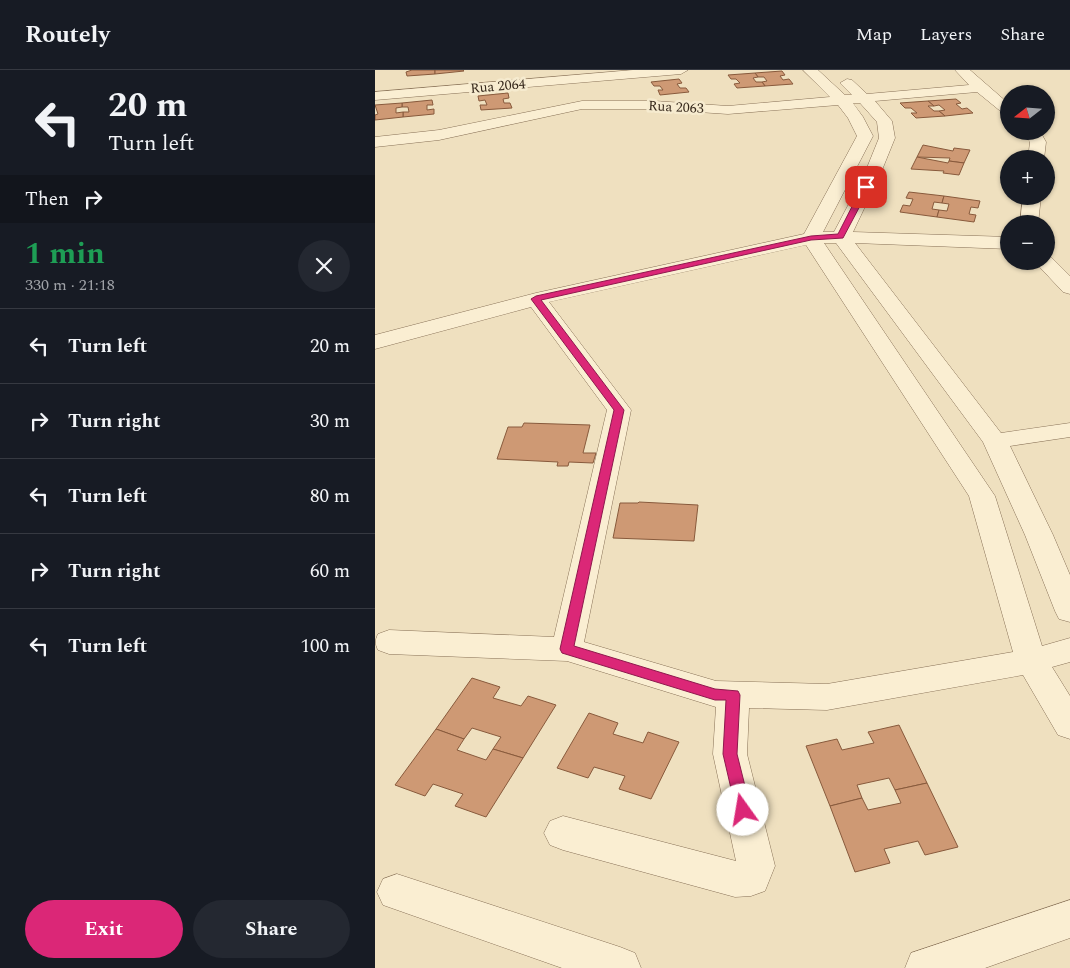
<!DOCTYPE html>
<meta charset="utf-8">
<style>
body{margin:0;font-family:Spectral,serif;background:#242831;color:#f1f3f6;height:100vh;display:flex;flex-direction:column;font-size:19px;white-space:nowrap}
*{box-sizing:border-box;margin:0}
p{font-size:16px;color:#9ea1a6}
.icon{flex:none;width:28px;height:28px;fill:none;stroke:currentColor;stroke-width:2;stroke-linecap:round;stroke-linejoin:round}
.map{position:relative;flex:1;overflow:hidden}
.side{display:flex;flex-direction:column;background:#171b24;width:375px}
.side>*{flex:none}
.hud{background:#171b24;color:#f1f3f6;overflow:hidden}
.needle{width:32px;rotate:253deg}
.fabs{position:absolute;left:625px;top:15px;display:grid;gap:10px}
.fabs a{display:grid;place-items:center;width:55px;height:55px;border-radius:50%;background:#171b24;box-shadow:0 1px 4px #0004;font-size:25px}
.pin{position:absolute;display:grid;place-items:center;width:42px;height:42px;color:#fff;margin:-21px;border-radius:10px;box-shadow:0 2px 8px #0006}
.me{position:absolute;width:55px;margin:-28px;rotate:347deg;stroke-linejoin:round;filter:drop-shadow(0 0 4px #0008)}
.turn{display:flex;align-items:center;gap:18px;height:105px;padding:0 25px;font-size:22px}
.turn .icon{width:65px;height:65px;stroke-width:2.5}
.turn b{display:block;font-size:35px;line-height:42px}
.then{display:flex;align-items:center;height:48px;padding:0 25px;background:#0003;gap:10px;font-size:19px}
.round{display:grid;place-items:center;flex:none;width:52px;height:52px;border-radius:26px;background:#242831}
.summary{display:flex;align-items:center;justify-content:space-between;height:85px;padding:0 25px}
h1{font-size:30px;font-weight:700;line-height:38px;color:#1e9e55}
.button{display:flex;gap:10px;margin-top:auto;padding:10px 25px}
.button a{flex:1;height:58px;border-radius:30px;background:#db2777;color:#fff;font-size:20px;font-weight:700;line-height:58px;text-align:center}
.button a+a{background:#242831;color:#f1f3f6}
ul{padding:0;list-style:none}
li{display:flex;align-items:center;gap:15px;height:75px;padding:0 25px;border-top:1px solid #363941}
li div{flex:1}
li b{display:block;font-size:19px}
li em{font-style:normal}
header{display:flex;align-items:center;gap:30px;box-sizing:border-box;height:70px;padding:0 25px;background:#171b24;border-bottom:1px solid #363941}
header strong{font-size:24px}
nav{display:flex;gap:28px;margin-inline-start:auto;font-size:18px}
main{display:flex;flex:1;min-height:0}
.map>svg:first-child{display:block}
</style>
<header>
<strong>Routely</strong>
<nav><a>Map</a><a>Layers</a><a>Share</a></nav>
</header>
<main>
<section class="side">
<div class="hud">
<div class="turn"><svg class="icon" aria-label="left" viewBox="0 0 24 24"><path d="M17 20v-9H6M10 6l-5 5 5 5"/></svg><div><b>20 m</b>Turn left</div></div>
<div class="then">Then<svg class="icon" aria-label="right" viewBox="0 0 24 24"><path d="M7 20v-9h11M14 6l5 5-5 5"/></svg></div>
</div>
<div class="summary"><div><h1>1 min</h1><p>330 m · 21:18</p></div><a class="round"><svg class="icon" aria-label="close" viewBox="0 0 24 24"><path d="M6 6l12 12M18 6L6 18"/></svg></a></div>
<ul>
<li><svg class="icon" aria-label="left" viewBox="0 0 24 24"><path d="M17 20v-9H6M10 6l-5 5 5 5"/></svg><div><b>Turn left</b></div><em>20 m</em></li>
<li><svg class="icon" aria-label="right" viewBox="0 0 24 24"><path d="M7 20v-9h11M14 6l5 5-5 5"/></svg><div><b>Turn right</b></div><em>30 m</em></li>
<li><svg class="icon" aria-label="left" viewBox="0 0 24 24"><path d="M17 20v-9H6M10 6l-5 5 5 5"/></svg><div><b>Turn left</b></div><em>80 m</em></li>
<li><svg class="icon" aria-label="right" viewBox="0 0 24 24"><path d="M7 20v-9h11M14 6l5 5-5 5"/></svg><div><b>Turn right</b></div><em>60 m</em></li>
<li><svg class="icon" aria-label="left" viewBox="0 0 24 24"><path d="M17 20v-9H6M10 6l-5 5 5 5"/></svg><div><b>Turn left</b></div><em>100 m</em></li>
</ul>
<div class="button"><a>Exit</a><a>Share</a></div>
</section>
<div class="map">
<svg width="695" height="898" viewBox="0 0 695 898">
<rect width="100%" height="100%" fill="#efe0bf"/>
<g fill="#ce9974" stroke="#885a3c">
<polygon points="37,0 60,0 60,4 32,6 31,2"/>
<polygon points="60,0 88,0 89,1 60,4"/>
<polygon points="407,1 410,5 405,6 408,10 414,9 418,14 390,16 387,12 392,11 389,7 383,7 380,3"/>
<polygon points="380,3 383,7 378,8 381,12 387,12 390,16 362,18 359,14 365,13 361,9 356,9 353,5"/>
<polygon points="304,9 307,13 302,14 305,18 311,18 314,22 285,25 283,20 288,20 285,16 279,16 276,12"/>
<polygon points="133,23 134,28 128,29 129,33 135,33 137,38 106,40 105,35 112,35 110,30 104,31 103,26"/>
<polygon points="581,29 586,33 581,34 587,39 592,38 598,43 570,46 564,41 570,40 564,35 559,36 553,31"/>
<polygon points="57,30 58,35 52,35 52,40 59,39 59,44 28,47 28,42 34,42 33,37 27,37 27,33"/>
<polygon points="553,31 559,36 553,36 559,41 564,41 570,46 541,48 536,43 542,43 536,38 530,38 525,33"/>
<polygon points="27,33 27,37 21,38 21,43 28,42 28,47 0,50 0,45 3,44 0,35"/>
<polygon points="548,75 578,81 579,78 595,80 589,93 574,91 575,88 542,87"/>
<polygon points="542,87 573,93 574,91 589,93 584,105 568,103 569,101 536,99"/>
<polygon points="534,122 569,126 567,133 559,132 557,139 564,140 562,147 525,142 528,135 535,136 538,129 531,128"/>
<polygon points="569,126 605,131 603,138 596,137 594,144 601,145 599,152 562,147 564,140 572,141 574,134 567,133"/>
<polygon points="149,353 215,355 208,383 221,383 218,393 194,392 193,396 182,396 183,392 122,389 133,357 147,357"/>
<polygon points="264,432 323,435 319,471 238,468 245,433 263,433"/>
<polygon points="97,608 125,617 118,628 146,636 153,626 181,635 148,688 118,679 126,667 97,658 89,669 61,659"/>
<polygon points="214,643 243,653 238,664 268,673 273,662 304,672 276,729 244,719 250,706 219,697 213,708 182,698"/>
<polygon points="524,655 552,713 520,720 514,708 482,715 487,728 455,736 431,676 462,669 467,680 499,673 493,662"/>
<polygon points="61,659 89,669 82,680 111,690 118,679 148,688 111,747 80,736 88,724 58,714 50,726 20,715"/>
<polygon points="552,713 583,777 550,785 543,771 509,779 515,793 480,802 455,736 487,728 493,740 526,733 520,720"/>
</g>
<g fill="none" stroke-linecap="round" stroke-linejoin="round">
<defs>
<g id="street">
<polygon points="258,0 313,0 306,4 0,30 0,22"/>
<path d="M428,0H443L470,25H477L465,13L472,9L477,10L492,24L594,15L580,0H595L634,34V45L629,44L602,22L500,31L517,51L520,68L505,105L478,162L634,167V179L480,173L626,363L695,353V367L635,376L678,465L695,505V552L684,549L680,541L650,465L608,372L461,173H449L620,426L667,576L695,568V592L677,597L695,626V669L683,665L648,605L452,640L374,638L372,684L400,796L390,821L376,826L360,827L188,780L175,775L169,763L175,751L188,746L361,791L338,684L341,637L192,591L14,584L3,580C0,574 0,570 3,564L14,560L179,567L232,340L156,237L0,279V265L161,223L429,164L482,66L473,48L463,35L353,44L279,39H207L64,70L0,77V67L64,60L207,31H279L353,36L455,27ZM478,33H485L502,52L504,68L489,105L459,162H448L498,66L488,47ZM431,175L594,426L638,582L452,614L341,611L209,572L256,340L174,232Z"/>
<polygon points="649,61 665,61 671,72 669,89 653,89 655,72"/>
<polygon points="648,126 666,126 663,154 645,154"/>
<polygon points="671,186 676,187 695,206 695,224 688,222 659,191 671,191"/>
<polygon points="22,804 245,877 260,883 266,898 187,898 8,835 2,822 8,809"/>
<polygon points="695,830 695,868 610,898 530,898 536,883"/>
</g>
</defs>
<use href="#street" stroke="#887157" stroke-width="1"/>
<use href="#street" fill="#faeed2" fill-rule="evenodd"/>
</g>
<polygon fill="#db2777" stroke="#8e194d" points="488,115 495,117 468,168 436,170 166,230 249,340 199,576 340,619 363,621 365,625 362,684 376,740 373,745 368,747 363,745 361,740 348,684 351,630 340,630 187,583 185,579 239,340 156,229 161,226 436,166 463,164"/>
<g text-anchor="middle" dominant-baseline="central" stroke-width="5" stroke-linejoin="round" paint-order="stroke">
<g font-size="14" fill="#37291c" stroke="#f6ebcf">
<text transform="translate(123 16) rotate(-5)">Rua 2064</text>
<text transform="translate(301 37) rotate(3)">Rua 2063</text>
</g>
</g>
</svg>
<div class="fabs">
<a><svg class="needle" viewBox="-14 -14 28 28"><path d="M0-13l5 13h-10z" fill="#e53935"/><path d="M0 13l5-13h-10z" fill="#9ea1a6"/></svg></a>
<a>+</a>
<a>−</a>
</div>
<div class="pin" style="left:491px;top:117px;background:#d93025"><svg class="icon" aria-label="arrive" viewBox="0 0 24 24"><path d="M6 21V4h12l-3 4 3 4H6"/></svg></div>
<svg class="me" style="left:368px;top:740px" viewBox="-20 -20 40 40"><circle r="19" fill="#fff"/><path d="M0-13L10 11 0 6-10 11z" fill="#db2777"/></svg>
</div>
</main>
